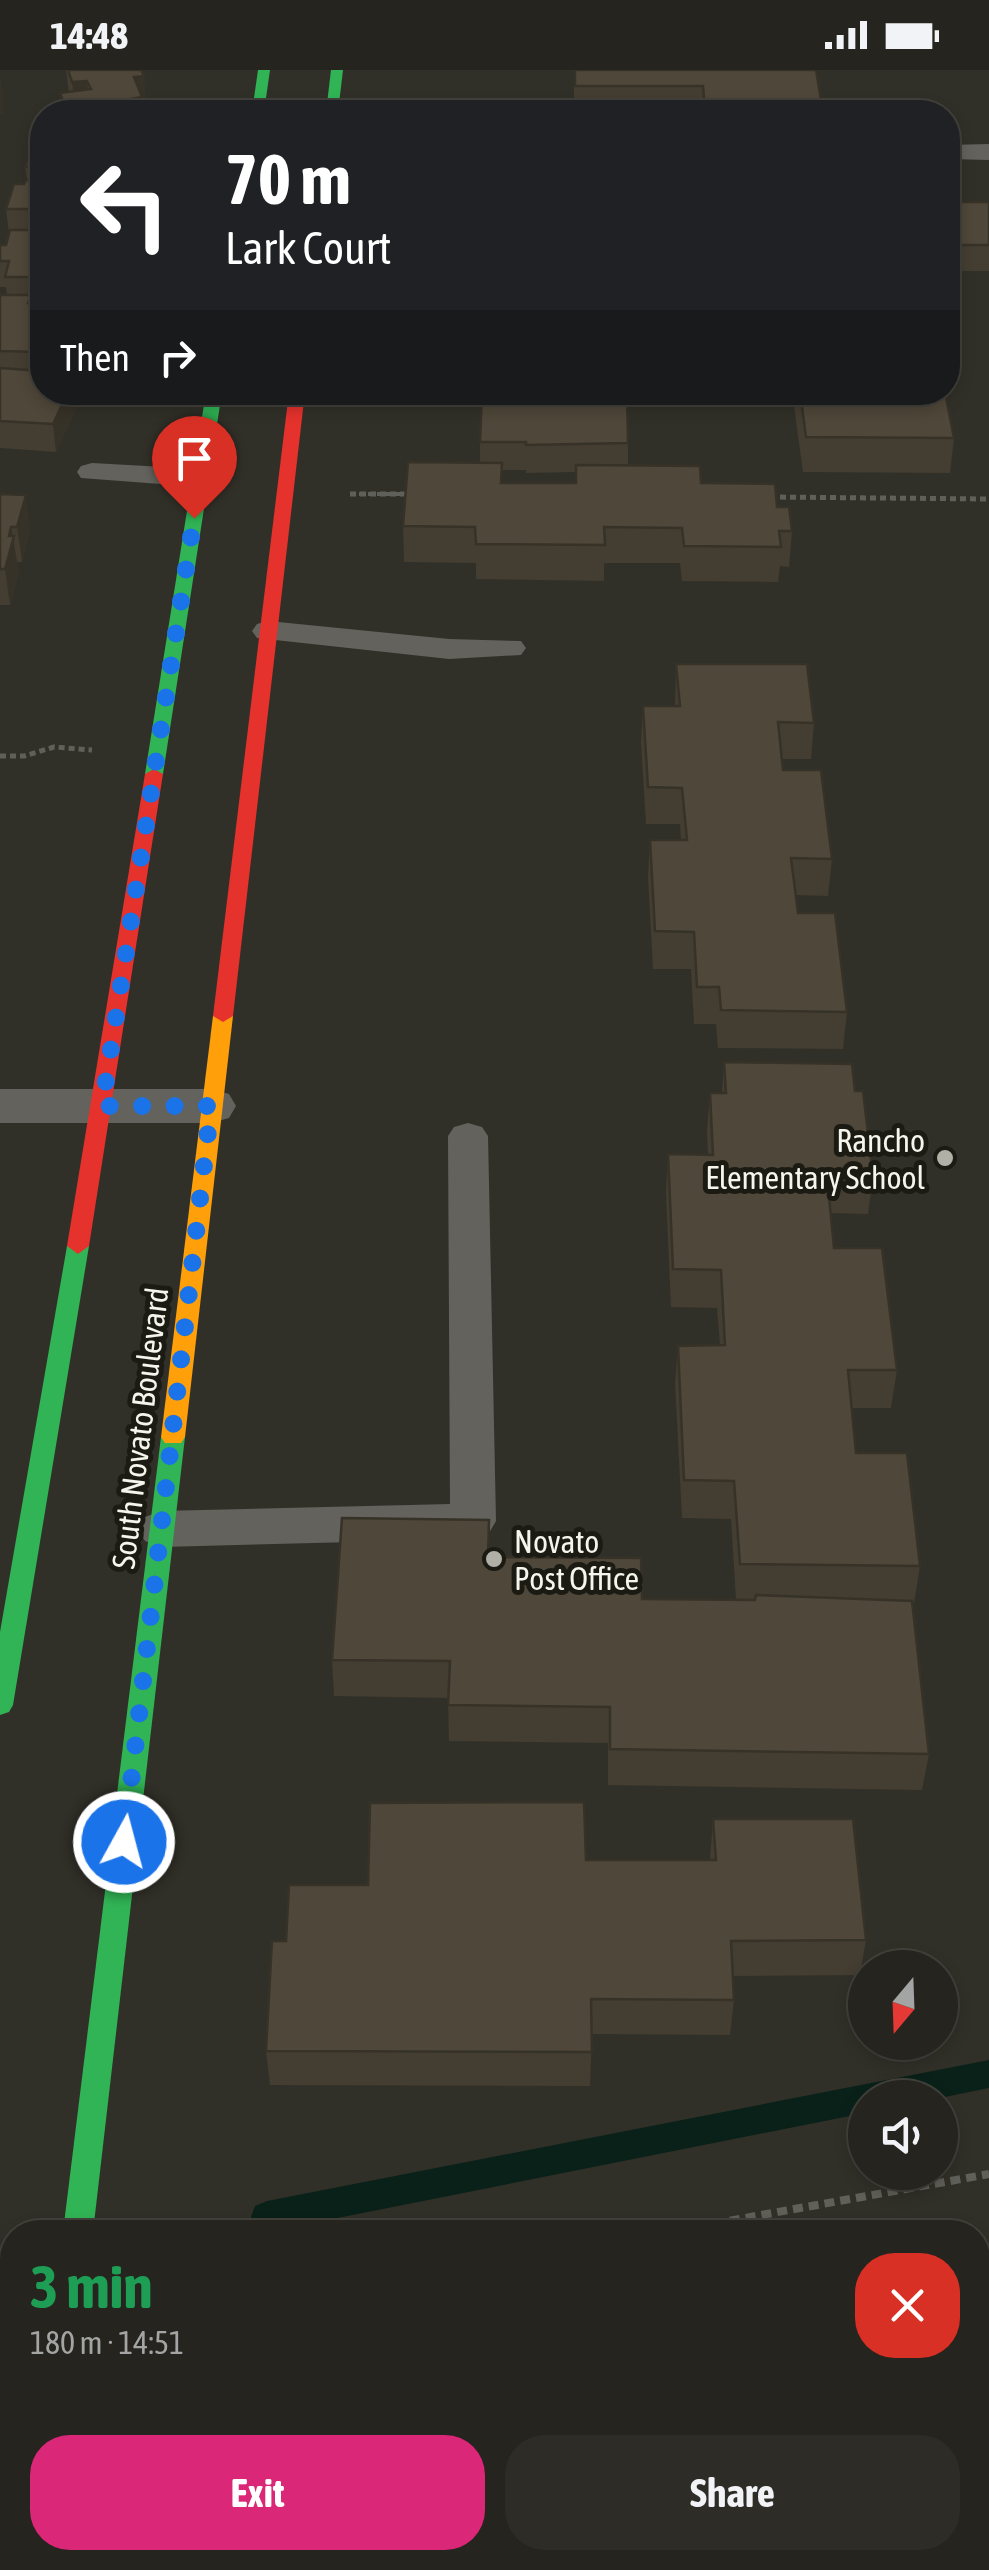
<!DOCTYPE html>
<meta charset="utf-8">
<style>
body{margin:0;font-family:"Asap Condensed",sans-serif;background:#2d2c27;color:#f1f3f6;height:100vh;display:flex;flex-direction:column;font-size:38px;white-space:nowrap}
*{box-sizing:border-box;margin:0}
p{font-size:32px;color:#a3a4a4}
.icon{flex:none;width:55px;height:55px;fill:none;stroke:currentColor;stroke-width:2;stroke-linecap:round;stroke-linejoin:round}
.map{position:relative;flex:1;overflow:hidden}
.panel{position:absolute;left:0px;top:2150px;width:990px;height:350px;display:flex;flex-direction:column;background:#25241e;border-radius:40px 40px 0 0;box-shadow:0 5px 15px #0003,0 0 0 2px #42413c}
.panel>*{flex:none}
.hud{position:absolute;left:30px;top:30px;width:930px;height:305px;border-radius:40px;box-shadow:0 5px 15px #0003,0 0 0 2px #42413c;background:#202124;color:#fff;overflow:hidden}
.needle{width:65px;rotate:199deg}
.fabs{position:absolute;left:848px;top:1880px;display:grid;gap:20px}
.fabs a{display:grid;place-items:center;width:110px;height:110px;border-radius:50%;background:#25241e;box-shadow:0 5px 15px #0003,0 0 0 2px #42413c;font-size:50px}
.pin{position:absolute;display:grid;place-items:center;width:85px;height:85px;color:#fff;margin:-102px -42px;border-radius:50% 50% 50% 0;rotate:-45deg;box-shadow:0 0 10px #0007}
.pin .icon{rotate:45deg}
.me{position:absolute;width:110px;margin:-55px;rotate:7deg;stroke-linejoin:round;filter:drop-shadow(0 0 8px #0008)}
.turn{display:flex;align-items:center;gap:35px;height:210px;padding:0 30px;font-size:45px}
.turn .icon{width:130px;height:130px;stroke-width:2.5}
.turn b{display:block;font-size:70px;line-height:85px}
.then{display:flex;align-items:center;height:95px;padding:0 30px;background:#0003;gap:20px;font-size:38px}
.round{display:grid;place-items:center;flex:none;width:105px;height:105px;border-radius:40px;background:#2d2c27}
.overview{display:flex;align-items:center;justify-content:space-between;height:170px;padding:0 30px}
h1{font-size:60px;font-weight:700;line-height:75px;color:#1e9e55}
.cta{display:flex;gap:20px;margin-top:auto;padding:20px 30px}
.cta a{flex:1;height:115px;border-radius:40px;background:#db2777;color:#fff;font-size:40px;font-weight:700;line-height:115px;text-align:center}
.cta a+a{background:#2d2c27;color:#f1f3f6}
.status{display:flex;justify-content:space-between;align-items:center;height:70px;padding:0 50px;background:#25241e;direction:ltr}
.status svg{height:28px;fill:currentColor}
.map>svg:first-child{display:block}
</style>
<div class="status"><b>14:48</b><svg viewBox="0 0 49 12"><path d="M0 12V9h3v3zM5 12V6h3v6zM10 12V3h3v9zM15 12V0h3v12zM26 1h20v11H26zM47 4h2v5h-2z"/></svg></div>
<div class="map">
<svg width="989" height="2500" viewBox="0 0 989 2500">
<rect width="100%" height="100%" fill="#313028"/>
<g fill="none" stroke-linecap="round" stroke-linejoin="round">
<polygon fill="#0a211a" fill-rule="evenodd" points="989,1990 989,2018 940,2028 865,2028 865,2043 267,2162 255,2158 251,2147 255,2136 267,2131"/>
<polyline stroke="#60605a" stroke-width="4" stroke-dasharray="5 4" stroke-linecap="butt" points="350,424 413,424"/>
<g stroke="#60605a" stroke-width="5" stroke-dasharray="6 4" stroke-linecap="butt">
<polyline points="350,424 413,424"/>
<polyline points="770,427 989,429"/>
<polyline points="0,686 24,686 54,677 92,680"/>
</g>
<polyline stroke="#60605a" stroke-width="8" stroke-dasharray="10 6" stroke-linecap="butt" points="667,2162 989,2104"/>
<g fill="#63625c" fill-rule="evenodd">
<polygon points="989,74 989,90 948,89 948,75"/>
<polygon points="92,393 200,399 211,402 215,408 211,414 200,417 81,408 77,402 81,396"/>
<polygon points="268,551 449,569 521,571 526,578 521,585 449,589 257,568 252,561 257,554"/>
<polygon points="468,1053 482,1057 488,1066 496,1451 489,1463 473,1469 161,1477 145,1471 138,1459 145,1447 161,1441 450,1434 448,1066 454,1057"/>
</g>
<polygon fill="#63625c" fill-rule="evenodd" points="0,1019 211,1019 229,1024 236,1036 229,1048 211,1053 0,1053"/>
<g fill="#30b455" fill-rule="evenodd">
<polygon points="258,0 270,0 264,42 252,42"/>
<polygon points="331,0 343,0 338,42 326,42"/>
<polygon points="206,322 222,322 163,704 154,709 145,704"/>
<polygon points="78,1168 89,1176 13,1635 9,1642 0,1645 0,1562 67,1176"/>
<polygon points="173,1358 181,1361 185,1367 93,2162 63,2162 161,1367 165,1361"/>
</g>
<g fill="#ff9f0a" fill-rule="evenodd">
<polygon points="223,940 233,946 185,1367 181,1373 165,1373 161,1367 213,946"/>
<polygon points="23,2488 55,2488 53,2500 21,2500"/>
</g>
<g fill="#e5322d" fill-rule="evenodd">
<polygon points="289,322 305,322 233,946 223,952 213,946"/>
<polygon points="154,699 163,704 89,1176 78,1184 67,1176 145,704"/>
</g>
</g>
<g fill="#443d31" fill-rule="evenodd">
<polygon points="66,0 141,0 146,31 142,31 143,42 55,42 54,34 61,33 60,23 69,22"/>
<polygon points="574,0 816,0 823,42 574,42"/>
<polygon points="42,82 42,322 79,322 80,330 56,382 0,378 0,225 7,225 6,217 0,217 0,175 6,175 9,163 6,139 27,110 25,97"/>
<rect x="948" y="132" width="41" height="69"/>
<polygon points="792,322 945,322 954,368 950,403 803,402"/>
<path d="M480,372L628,373V396L701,413L777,437L792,461L789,497L780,496L778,512L682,511L680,493H604V511L476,509V493L404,492L403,456L480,393ZM502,400H526V403L575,402V413H502Z"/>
<polygon points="0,424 30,460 22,492 17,492 19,502 10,535 0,535"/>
<polygon points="676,594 814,653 811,689 782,689 783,700 832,789 828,826 796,825 798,843 847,942 843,979 718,978 716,954 694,954 691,899 653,899 648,807 650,770 681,770 680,754 646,754 641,673 643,636 675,636"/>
<polygon points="724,992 855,1021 873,1106 868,1144 831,1143 834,1178 897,1300 891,1338 851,1338 856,1383 920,1496 914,1533 912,1533 929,1684 922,1720 608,1715 608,1673 449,1671 448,1628 334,1626 332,1590 489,1487 642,1529 736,1530 731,1449 682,1448 675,1313 678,1276 720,1275 717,1238 671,1237 666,1122 668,1084 708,1085 707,1060 710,1023 722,1023"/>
<polygon points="713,1749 866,1870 860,1905 733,1906 734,1930 730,1965 592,1964 590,2016 270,2015 266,1981 286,1871 368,1815 586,1790 710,1790"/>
</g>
<g fill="#373228">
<polygon points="0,4 4,29 2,29 4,44 0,45"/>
<polygon points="144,6 146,31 142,31 143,42 132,42 131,29 134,7"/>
<polygon points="87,11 90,36 75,37 72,12"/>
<polygon points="68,322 79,322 80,330 56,382 53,354"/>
<polygon points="26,425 30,460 22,492 17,457"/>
<polygon points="11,457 19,502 10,535 5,499"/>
</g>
<g fill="#4f4739" stroke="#373228" stroke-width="2.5">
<polygon points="68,0 141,0 144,6 134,7 142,27 131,29 136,42 57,42 54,34 64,33 60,23 91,19 87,11 72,12"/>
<polygon points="575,0 816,0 823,42 705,42 703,16 575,16"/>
<polygon points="30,82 42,82 42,139 6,139 14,114 24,114 26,110 36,110 40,96 25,97"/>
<rect x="948" y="132" width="41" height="43"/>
<polygon points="10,160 42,160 42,207 5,207 9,191 0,191 0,175 6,175"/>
<polygon points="0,225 31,225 28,233 42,233 42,282 0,281"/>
<polygon points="0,298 42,301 42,322 68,322 53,354 0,351"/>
<polygon points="482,322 627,322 628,373 526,375 526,372 480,372"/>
<polygon points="800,322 945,322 954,368 806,367"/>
<polygon points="408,392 502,393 501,413 576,413 576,395 700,396 701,413 775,414 777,437 789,437 792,461 779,461 781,477 684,476 682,458 604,457 605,475 476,474 475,457 403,456"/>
<polygon points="0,424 26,425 17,457 11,457 9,466 14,466 5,499 0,499"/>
<polygon points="676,594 807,594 814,653 778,652 783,700 821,700 832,789 791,788 798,843 835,843 847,942 721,940 719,917 697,917 694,862 655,861 650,770 687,770 682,718 648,717 643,636 680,636"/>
<polygon points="724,992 852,994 855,1021 863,1021 873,1106 827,1106 834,1178 882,1178 897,1300 848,1300 856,1383 907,1383 920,1496 740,1494 734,1411 684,1410 678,1276 725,1275 721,1200 673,1199 668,1084 713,1085 710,1023 726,1023"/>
<polygon points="342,1448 489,1450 488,1487 641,1488 642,1529 755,1530 756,1525 912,1531 929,1684 610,1679 610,1637 448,1635 450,1591 332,1590"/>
<polygon points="584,1732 586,1790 716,1790 713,1749 853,1749 866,1870 731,1871 734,1930 591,1929 592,1982 266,1981 272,1871 286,1871 289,1815 368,1815 370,1733"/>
<polygon points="978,2200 989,2218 989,2495 980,2500 372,2500 396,2488 978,2488"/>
</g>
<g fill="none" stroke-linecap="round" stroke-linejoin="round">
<polyline stroke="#1a73e8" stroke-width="18" stroke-dasharray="0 32.4" points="124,1772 211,1036 102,1036 194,448"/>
</g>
<g fill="#b0b0a7" stroke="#1b1b14" stroke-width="4">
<circle cx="945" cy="1088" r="10"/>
<circle cx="494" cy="1489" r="10"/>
</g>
<g text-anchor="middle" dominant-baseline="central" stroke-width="10" stroke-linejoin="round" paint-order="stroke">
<g font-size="32" fill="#f5f5eb" stroke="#1b1b14" text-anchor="end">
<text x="925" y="1070">Rancho<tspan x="925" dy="37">Elementary School</tspan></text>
<text x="514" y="1471" text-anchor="start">Novato<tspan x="514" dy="37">Post Office</tspan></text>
</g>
<g font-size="32" fill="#f5f5eb" stroke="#1b1b14">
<text transform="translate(140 1358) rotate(-83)">South Novato Boulevard</text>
</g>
</g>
</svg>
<div class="fabs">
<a><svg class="needle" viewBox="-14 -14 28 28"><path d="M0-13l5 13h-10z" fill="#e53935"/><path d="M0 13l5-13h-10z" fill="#a3a4a4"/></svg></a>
<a><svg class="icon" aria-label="sound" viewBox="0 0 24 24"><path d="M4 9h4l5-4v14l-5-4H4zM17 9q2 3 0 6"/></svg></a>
</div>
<div class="pin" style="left:194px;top:448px;background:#d93025"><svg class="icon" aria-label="arrive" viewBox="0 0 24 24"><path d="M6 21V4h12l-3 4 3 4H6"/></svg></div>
<svg class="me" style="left:124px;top:1772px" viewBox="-20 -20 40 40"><circle r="17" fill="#1a73e8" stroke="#fff" stroke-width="3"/><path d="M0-11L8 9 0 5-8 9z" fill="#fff"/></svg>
<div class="hud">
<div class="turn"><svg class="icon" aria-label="left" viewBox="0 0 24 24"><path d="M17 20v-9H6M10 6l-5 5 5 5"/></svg><div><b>70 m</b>Lark Court</div></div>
<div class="then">Then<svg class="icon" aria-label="right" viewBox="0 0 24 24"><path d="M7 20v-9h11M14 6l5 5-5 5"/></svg></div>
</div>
<section class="panel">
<div class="overview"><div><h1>3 min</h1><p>180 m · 14:51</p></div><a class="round" style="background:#d93025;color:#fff"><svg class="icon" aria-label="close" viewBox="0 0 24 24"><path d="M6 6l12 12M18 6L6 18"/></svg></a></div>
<div class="cta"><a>Exit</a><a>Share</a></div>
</section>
</div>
